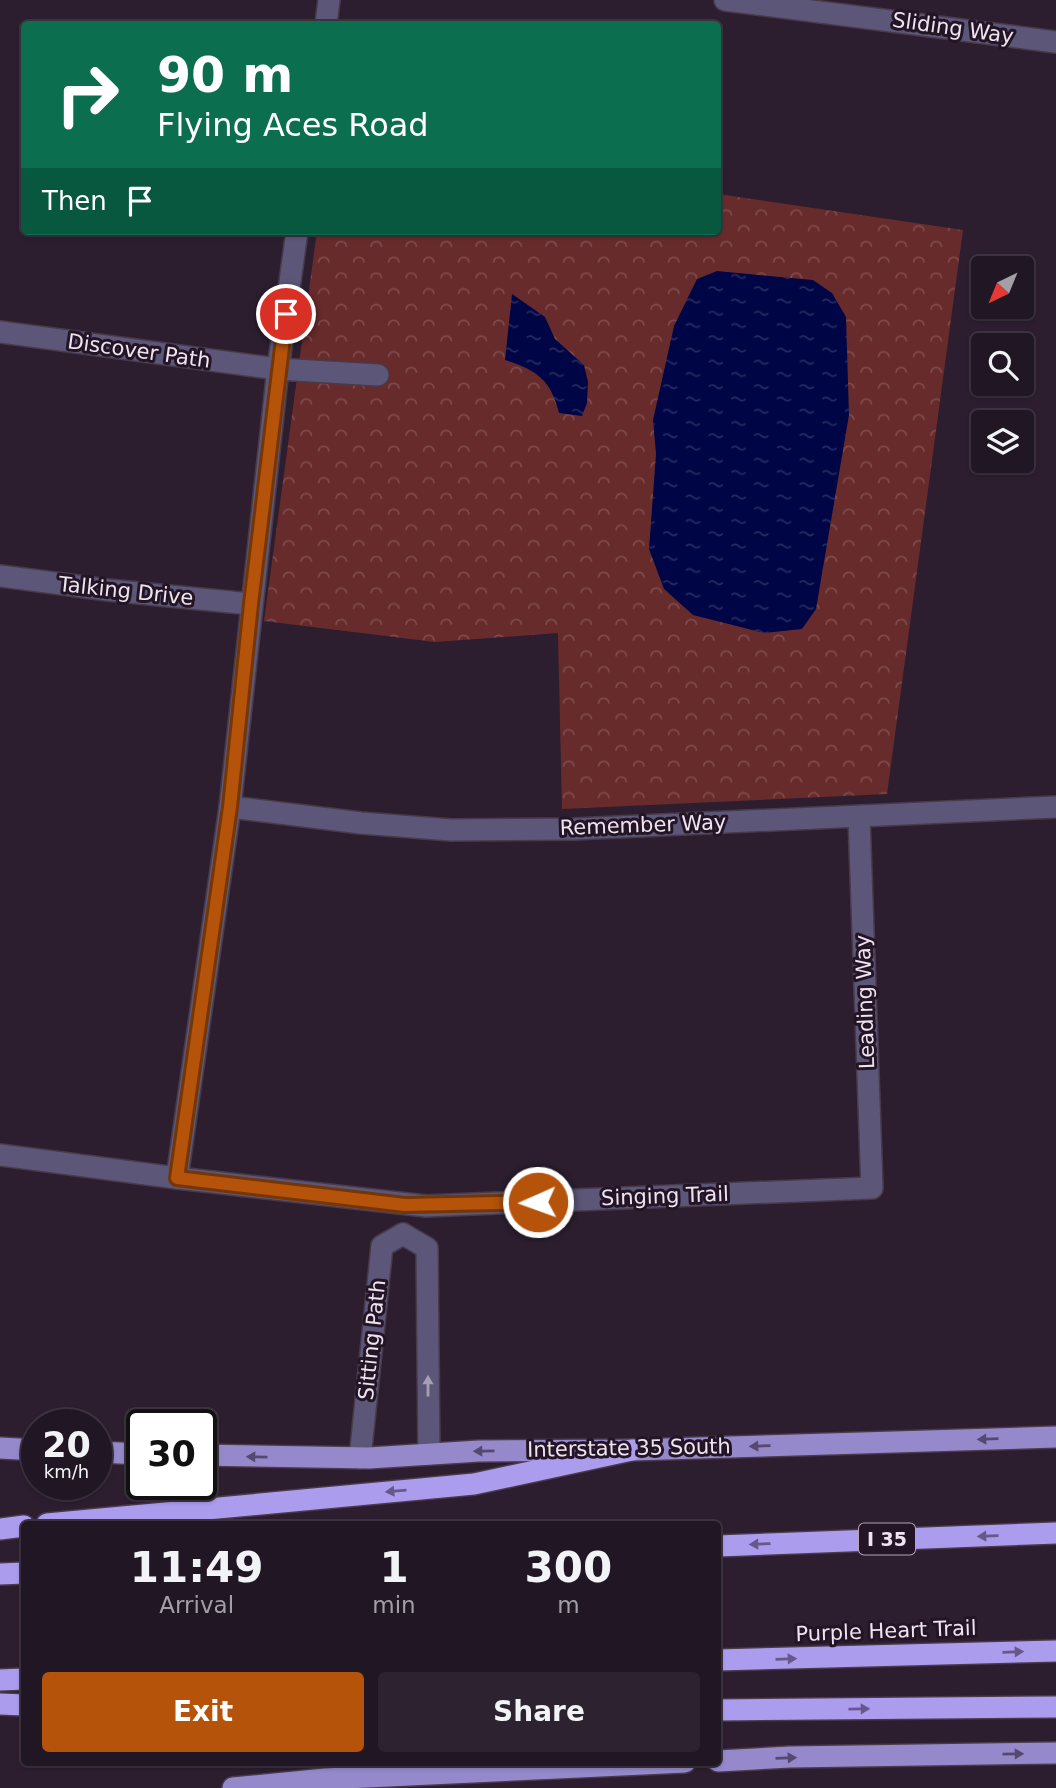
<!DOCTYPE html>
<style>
body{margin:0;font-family:"DejaVu Sans",sans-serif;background:#2d2330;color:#f1f3f6;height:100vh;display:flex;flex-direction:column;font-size:26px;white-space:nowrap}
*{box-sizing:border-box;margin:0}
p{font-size:23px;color:#a29fa6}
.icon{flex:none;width:38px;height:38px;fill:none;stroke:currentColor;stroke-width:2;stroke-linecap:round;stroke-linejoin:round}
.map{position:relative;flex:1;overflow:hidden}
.panel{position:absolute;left:21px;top:1521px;width:700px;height:245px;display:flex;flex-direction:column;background:#211623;border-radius:7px;box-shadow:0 2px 5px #0004,0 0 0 2px #3e3541}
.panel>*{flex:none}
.hud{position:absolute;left:21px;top:21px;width:700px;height:214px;border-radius:7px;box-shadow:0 2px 5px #0004,0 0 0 2px #3e3541;background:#0b6e4f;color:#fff;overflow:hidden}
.needle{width:46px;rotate:223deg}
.controls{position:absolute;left:971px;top:256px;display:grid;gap:14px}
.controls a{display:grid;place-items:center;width:63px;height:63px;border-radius:7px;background:#211623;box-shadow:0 2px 5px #0004,0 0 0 2px #3e3541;font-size:35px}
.speed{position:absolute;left:21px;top:1409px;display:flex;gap:14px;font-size:35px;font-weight:700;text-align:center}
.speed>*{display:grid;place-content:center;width:91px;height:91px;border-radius:50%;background:#211623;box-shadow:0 2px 5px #0004,0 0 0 2px #3e3541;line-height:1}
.speed small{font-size:18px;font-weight:400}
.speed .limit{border:4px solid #111;border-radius:10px;background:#fff;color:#111}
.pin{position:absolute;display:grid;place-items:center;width:60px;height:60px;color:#fff;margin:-30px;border:4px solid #fff;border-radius:50%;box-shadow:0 2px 7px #0007}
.me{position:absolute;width:77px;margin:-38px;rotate:268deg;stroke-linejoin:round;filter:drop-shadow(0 0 5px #0008)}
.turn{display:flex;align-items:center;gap:24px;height:147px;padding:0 21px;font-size:32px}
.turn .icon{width:91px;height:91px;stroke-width:2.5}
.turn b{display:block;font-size:49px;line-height:60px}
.then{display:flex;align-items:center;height:66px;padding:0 21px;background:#0003;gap:14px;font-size:26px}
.eta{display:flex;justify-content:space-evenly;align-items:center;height:119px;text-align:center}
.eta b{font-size:42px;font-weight:800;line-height:49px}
.action{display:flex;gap:14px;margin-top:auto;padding:14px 21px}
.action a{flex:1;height:80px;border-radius:7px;background:#b45309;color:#fff;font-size:28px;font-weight:800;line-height:80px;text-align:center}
.action a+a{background:#2d2330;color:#f1f3f6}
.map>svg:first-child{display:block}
</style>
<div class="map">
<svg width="1056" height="1788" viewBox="0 0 1056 1788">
<defs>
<pattern id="forest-crowns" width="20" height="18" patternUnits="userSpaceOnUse" patternTransform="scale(1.75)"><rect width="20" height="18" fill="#682b2c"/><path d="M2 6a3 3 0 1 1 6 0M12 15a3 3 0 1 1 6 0" fill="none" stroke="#7e4a4b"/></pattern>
<pattern id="water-ripples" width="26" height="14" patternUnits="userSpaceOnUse" patternTransform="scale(1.75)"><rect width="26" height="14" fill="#000645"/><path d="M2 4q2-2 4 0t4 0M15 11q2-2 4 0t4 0" fill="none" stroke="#262a60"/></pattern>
</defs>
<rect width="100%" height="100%" fill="#2c1e2f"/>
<polygon fill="url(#forest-crowns)" points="718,194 963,230 887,794 562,809 558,633 435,642 264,621 317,231 718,231"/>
<g fill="url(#water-ripples)">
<polygon points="717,271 813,280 832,293 846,317 849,415 816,609 802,629 764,633 693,615 664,589 649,549 656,454 653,420 674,326 697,279"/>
<path d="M512,294L545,317L555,339L584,365L588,382L587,403L582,416L559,413C551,380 537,370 505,360Z"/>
</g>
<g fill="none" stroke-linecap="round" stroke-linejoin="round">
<defs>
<g id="minor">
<polyline points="725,0 1056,42"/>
<polyline points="326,24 329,0"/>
<polyline points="0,332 278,369 378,375"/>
<polyline points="0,576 108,590 251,604"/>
<polyline points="230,807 361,823 451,830 574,829 1056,807"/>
<polyline points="0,1155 177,1178 426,1206 872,1188 859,817"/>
<polyline points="177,1178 230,807 278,369 297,231"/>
<polyline points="403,1234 427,1248 429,1454"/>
<polyline points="360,1458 382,1246 403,1234"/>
</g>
<g id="major">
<polyline points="0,1448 37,1450"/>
<polyline points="96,1452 142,1454"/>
<polyline points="201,1455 369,1458 479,1451 632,1450 1056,1437"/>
<polyline points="718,1761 790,1757 1056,1753"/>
<polyline points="233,1788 325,1779 685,1762"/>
</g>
<g id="highway">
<polyline points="47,1524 474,1484 632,1450"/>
<polyline points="0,1529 24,1526"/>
<polyline points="718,1546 1056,1533"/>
<polyline points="0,1574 24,1573"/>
<polyline points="718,1660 1056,1651"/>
<polyline points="0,1680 24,1679"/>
<polyline points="0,1704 24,1705"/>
<polyline points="718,1710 1056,1707"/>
</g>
</defs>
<use href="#minor" stroke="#473a4a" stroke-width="24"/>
<use href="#major" stroke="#473a4a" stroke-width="24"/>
<use href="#highway" stroke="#473a4a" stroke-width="24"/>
<use href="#minor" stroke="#5c5778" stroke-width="21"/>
<use href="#major" stroke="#9589cc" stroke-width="21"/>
<use href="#highway" stroke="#ab9ced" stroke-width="21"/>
</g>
<defs><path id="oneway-solid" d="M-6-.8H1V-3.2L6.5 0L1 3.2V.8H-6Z" transform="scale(1.75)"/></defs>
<use fill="#a59eb4" href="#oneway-solid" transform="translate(428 1386) rotate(-90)"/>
<g fill="#564970">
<use href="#oneway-solid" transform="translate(988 1439) rotate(178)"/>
<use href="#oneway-solid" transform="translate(760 1446) rotate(178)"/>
<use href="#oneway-solid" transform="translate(484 1451) rotate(179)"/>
<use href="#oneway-solid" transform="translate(257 1457) rotate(-179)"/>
<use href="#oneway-solid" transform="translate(1013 1754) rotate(-1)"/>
<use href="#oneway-solid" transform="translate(786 1758) rotate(-2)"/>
</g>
<g fill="#675889">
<use href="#oneway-solid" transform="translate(396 1491) rotate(175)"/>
<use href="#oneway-solid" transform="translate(988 1536) rotate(178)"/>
<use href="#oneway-solid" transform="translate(760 1544) rotate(178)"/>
<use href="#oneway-solid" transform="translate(1013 1652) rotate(-2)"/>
<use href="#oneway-solid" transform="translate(786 1659) rotate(-2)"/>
<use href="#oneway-solid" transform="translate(859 1709) rotate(-1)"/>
</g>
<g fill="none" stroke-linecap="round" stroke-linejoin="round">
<defs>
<polyline id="route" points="286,314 251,604 230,807 177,1178 405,1205 538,1202"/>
</defs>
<use href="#route" stroke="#753606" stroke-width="18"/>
<use href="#route" stroke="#b45309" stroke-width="12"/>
</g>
<g text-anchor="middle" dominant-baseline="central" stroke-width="6" stroke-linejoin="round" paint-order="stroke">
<rect fill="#231525" stroke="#b1a6b2" stroke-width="2" x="859" y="1523.5" width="56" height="31" rx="5"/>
<g font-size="19" font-weight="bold" fill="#eee4ef">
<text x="887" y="1539">I 35</text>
</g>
<g font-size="21" fill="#eee4ef" stroke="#231525">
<text transform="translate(953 28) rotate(8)">Sliding Way</text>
<text transform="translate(139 351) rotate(8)">Discover Path</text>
<text transform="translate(126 591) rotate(6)">Talking Drive</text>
<text transform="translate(643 825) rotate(-2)">Remember Way</text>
<text transform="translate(865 1002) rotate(-92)">Leading Way</text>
<text transform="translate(665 1196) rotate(-2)">Singing Trail</text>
<text transform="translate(372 1340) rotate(-84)">Sitting Path</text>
<text transform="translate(629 1448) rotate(-1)">Interstate 35 South</text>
<text transform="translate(886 1631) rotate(-2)">Purple Heart Trail</text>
</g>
</g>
</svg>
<div class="controls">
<a><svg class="needle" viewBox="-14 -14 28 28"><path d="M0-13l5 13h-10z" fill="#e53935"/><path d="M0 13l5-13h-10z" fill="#a29fa6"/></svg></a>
<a><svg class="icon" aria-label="search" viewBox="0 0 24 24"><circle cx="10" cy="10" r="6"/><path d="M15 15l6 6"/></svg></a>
<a><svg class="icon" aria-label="layers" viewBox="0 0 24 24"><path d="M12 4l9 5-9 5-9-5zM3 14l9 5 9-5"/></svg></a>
</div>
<div class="speed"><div>20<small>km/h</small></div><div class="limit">30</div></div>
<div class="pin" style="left:286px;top:314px;background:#d93025"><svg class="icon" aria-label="arrive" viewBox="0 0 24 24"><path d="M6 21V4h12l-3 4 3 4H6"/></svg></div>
<svg class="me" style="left:538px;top:1202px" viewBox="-20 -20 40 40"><circle r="17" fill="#b45309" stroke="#fff" stroke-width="3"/><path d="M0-11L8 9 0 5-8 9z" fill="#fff"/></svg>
<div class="hud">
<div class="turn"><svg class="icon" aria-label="right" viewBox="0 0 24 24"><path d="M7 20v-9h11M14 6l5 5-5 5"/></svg><div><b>90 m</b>Flying Aces Road</div></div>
<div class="then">Then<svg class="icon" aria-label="arrive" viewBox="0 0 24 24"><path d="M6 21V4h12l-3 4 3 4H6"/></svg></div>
</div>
<section class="panel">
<div class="eta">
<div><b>11:49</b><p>Arrival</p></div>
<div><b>1</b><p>min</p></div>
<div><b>300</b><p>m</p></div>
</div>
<div class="action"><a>Exit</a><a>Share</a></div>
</section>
</div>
